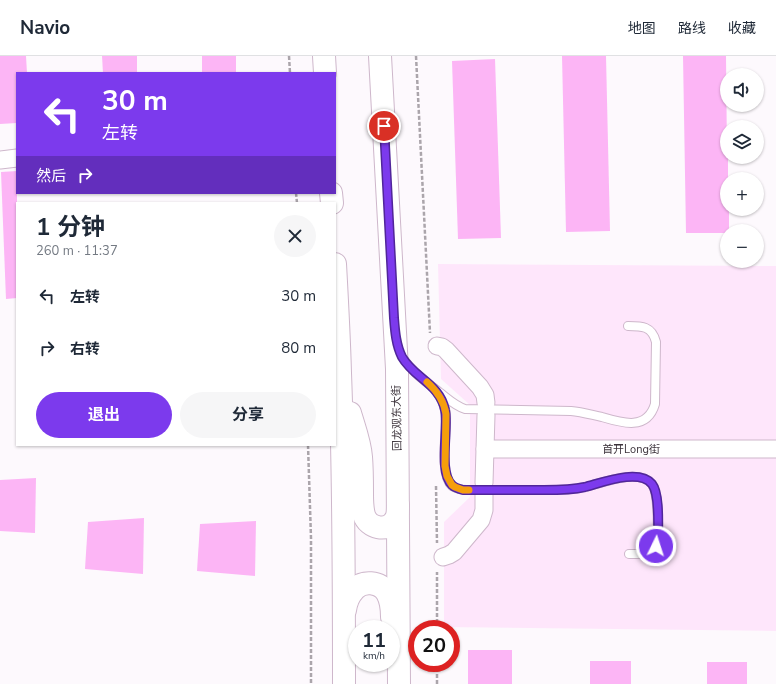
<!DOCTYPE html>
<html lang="zh">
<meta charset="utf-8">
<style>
body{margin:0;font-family:"Nunito Sans","Noto Sans SC",sans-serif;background:#f6f6f7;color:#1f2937;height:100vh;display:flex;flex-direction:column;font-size:15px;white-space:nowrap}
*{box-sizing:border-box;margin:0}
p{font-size:13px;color:#747a83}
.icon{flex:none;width:22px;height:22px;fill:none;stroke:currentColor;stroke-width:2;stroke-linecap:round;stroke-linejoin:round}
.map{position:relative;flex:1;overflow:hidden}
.details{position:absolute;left:16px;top:146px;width:320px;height:244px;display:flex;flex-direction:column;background:#fff;border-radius:0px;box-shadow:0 1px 3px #0004}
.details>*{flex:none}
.guide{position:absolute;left:16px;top:16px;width:320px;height:122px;border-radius:0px;box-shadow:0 1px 3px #0004;background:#7c3aed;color:#fff;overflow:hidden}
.buttons{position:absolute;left:720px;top:12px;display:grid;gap:8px}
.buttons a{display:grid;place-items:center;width:44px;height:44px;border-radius:50%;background:#fff;box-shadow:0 1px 3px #0004;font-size:20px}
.speed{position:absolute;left:348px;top:564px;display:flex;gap:8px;font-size:20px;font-weight:700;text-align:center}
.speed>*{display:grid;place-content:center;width:52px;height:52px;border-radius:50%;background:#fff;box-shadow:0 1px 3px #0004;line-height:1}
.speed small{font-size:10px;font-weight:400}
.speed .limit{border:6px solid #d22;background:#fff;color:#111}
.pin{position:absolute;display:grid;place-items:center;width:34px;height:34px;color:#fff;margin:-17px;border:2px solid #fff;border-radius:50%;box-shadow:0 1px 4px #0007}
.me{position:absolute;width:44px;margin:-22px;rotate:4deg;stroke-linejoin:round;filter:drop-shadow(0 0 3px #0008)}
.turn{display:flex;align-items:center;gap:14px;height:84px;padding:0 20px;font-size:18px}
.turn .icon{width:52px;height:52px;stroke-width:2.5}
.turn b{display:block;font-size:28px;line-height:34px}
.then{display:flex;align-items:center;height:38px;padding:0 20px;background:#0003;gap:8px;font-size:15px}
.round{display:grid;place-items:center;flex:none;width:42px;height:42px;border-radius:21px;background:#f6f6f7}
.head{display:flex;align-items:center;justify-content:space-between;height:68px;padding:0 20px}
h1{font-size:24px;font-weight:700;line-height:30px}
.action{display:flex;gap:8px;margin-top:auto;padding:8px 20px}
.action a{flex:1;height:46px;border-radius:24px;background:#7c3aed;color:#fff;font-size:16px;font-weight:700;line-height:46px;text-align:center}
.action a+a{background:#f6f6f7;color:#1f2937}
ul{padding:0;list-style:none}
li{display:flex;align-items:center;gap:12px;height:52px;padding:0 20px}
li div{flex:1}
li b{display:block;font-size:15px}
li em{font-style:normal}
header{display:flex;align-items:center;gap:24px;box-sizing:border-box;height:56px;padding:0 20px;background:#fff;border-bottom:1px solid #e0e1e3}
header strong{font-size:19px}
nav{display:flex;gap:22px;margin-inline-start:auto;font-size:14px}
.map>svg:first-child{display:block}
</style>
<header>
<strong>Navio</strong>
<nav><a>地图</a><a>路线</a><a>收藏</a></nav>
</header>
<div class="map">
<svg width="776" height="628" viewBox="0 0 776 628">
<rect width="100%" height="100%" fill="#fdf9fd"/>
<polygon fill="#fee6fb" points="438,208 776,210 776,575 444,571 444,466 470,441 470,349 441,323"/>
<g fill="#fcb5f5">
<polygon points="0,0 26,0 27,17 17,17 17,67 0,68"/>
<polygon points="102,0 137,0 137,17 103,17"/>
<rect x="202" y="0" width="34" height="17"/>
<polygon points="562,0 606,0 610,175 566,176"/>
<polygon points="683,0 726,0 727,101 728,101 728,123 727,123 727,153 729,153 729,175 727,175 727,177 686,177"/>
<polygon points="495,3 501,182 458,183 452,5"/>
<polygon points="17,115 17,242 6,243 1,116"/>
<polygon points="36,422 35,477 0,475 0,424"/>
<polygon points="144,462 143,518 85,513 88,466"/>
<polygon points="256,465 255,520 197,515 200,468"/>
<rect x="468" y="594" width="44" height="34"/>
<rect x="590" y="605" width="41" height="23"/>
<rect x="707" y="606" width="40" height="22"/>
</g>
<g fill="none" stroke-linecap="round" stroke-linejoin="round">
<defs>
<g id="lane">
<path d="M402,301C411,315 425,325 439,336C447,342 455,350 465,353L571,355C582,356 592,359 602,361C622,367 647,375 655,348L656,286C652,270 642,270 628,270"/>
<path d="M438,338C442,344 445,350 446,358C447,375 439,419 452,430C457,433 462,434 467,434C490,434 512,434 535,434C551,434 567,435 584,431C600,428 638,412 651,427C660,437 657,470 658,484C653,500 643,498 629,498"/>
</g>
<g id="street">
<polyline points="0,104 17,102"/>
<polyline points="437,290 442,291 446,294 480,331 485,339 486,347"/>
<polyline points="485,393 776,393"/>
<polyline points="484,427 486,359"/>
<polyline points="443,501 449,499 454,496 481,464 484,454 484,439"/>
</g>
<g id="primary">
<polyline points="324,0 325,17"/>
<polyline points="380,0 397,313 399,628"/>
<polyline points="331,137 332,147"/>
<path d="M335,208C337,244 339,280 340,317C344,420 344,524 344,628"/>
<path d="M350,357C354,371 360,386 361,401C362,413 362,426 362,438C362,445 362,452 364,459C368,472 388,477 395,464C398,460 398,454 398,449"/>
<path d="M345,554C346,547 349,539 354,534C362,524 380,525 387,537C391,544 392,553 392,561"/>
</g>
</defs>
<use href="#lane" stroke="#ceb7cb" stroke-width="10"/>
<use href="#street" stroke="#ceb7cb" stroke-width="19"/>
<use href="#primary" stroke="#ceb7cb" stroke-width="24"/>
<g stroke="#aba5ab" stroke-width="2.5" stroke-dasharray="4 2" stroke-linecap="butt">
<polyline points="289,0 290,17"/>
<polyline points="416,0 430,277"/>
<polyline points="296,137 297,147"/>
<polyline points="308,389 311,482 311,628"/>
<polyline points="436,430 437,487"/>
<polyline points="437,573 437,516"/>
<polyline points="437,628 437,607"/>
</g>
<use href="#lane" stroke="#fff" stroke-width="8"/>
<use href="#street" stroke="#fff" stroke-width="17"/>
<use href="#primary" stroke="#fff" stroke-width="22"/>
</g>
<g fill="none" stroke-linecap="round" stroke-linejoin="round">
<defs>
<path id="route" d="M384,70L394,262C395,275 396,289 402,301C414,322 440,328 445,354C449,372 438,416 452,429C455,432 459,433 463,434C485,434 508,434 530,434C548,434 567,435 585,431C601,427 639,412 652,428C660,438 658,470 658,484L656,490"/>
</defs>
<use href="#route" stroke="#51269a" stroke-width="10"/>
<use href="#route" stroke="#7c3aed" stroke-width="7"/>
<path stroke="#f59e0b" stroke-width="7" d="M427,326C437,335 444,345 446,358L445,410L447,420L452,429L455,431L463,434H469"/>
</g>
<g text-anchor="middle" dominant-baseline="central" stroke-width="3" stroke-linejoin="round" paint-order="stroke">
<g font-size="11" fill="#3b323a" stroke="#fff">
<text transform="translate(397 362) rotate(-91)">回龙观东大街</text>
<text x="631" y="393">首开Long街</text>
</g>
</g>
</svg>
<div class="buttons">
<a><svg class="icon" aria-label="sound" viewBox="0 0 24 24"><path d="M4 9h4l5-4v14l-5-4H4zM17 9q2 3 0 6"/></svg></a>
<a><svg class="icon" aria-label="layers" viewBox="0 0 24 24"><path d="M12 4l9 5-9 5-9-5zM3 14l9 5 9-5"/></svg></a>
<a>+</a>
<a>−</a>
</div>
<div class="speed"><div>11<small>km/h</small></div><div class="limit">20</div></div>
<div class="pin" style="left:384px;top:70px;background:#d93025"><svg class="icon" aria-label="arrive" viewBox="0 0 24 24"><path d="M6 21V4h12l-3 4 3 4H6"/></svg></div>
<svg class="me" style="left:656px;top:490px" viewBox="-20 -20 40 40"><circle r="17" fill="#7c3aed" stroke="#fff" stroke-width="3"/><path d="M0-11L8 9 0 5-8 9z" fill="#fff"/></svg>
<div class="guide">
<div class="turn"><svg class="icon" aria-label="left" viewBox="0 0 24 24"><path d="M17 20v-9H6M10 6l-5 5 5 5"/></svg><div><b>30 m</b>左转</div></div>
<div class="then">然后<svg class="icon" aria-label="right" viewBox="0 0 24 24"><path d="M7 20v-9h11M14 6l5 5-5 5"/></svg></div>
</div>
<section class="details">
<div class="head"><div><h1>1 分钟</h1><p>260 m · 11:37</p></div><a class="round"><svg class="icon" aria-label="close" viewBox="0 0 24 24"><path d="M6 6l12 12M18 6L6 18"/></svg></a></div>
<ul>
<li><svg class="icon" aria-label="left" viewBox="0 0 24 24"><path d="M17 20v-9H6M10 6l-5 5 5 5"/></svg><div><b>左转</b></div><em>30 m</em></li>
<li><svg class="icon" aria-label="right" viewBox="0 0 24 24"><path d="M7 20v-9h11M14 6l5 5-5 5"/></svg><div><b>右转</b></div><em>80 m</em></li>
</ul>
<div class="action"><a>退出</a><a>分享</a></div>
</section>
</div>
